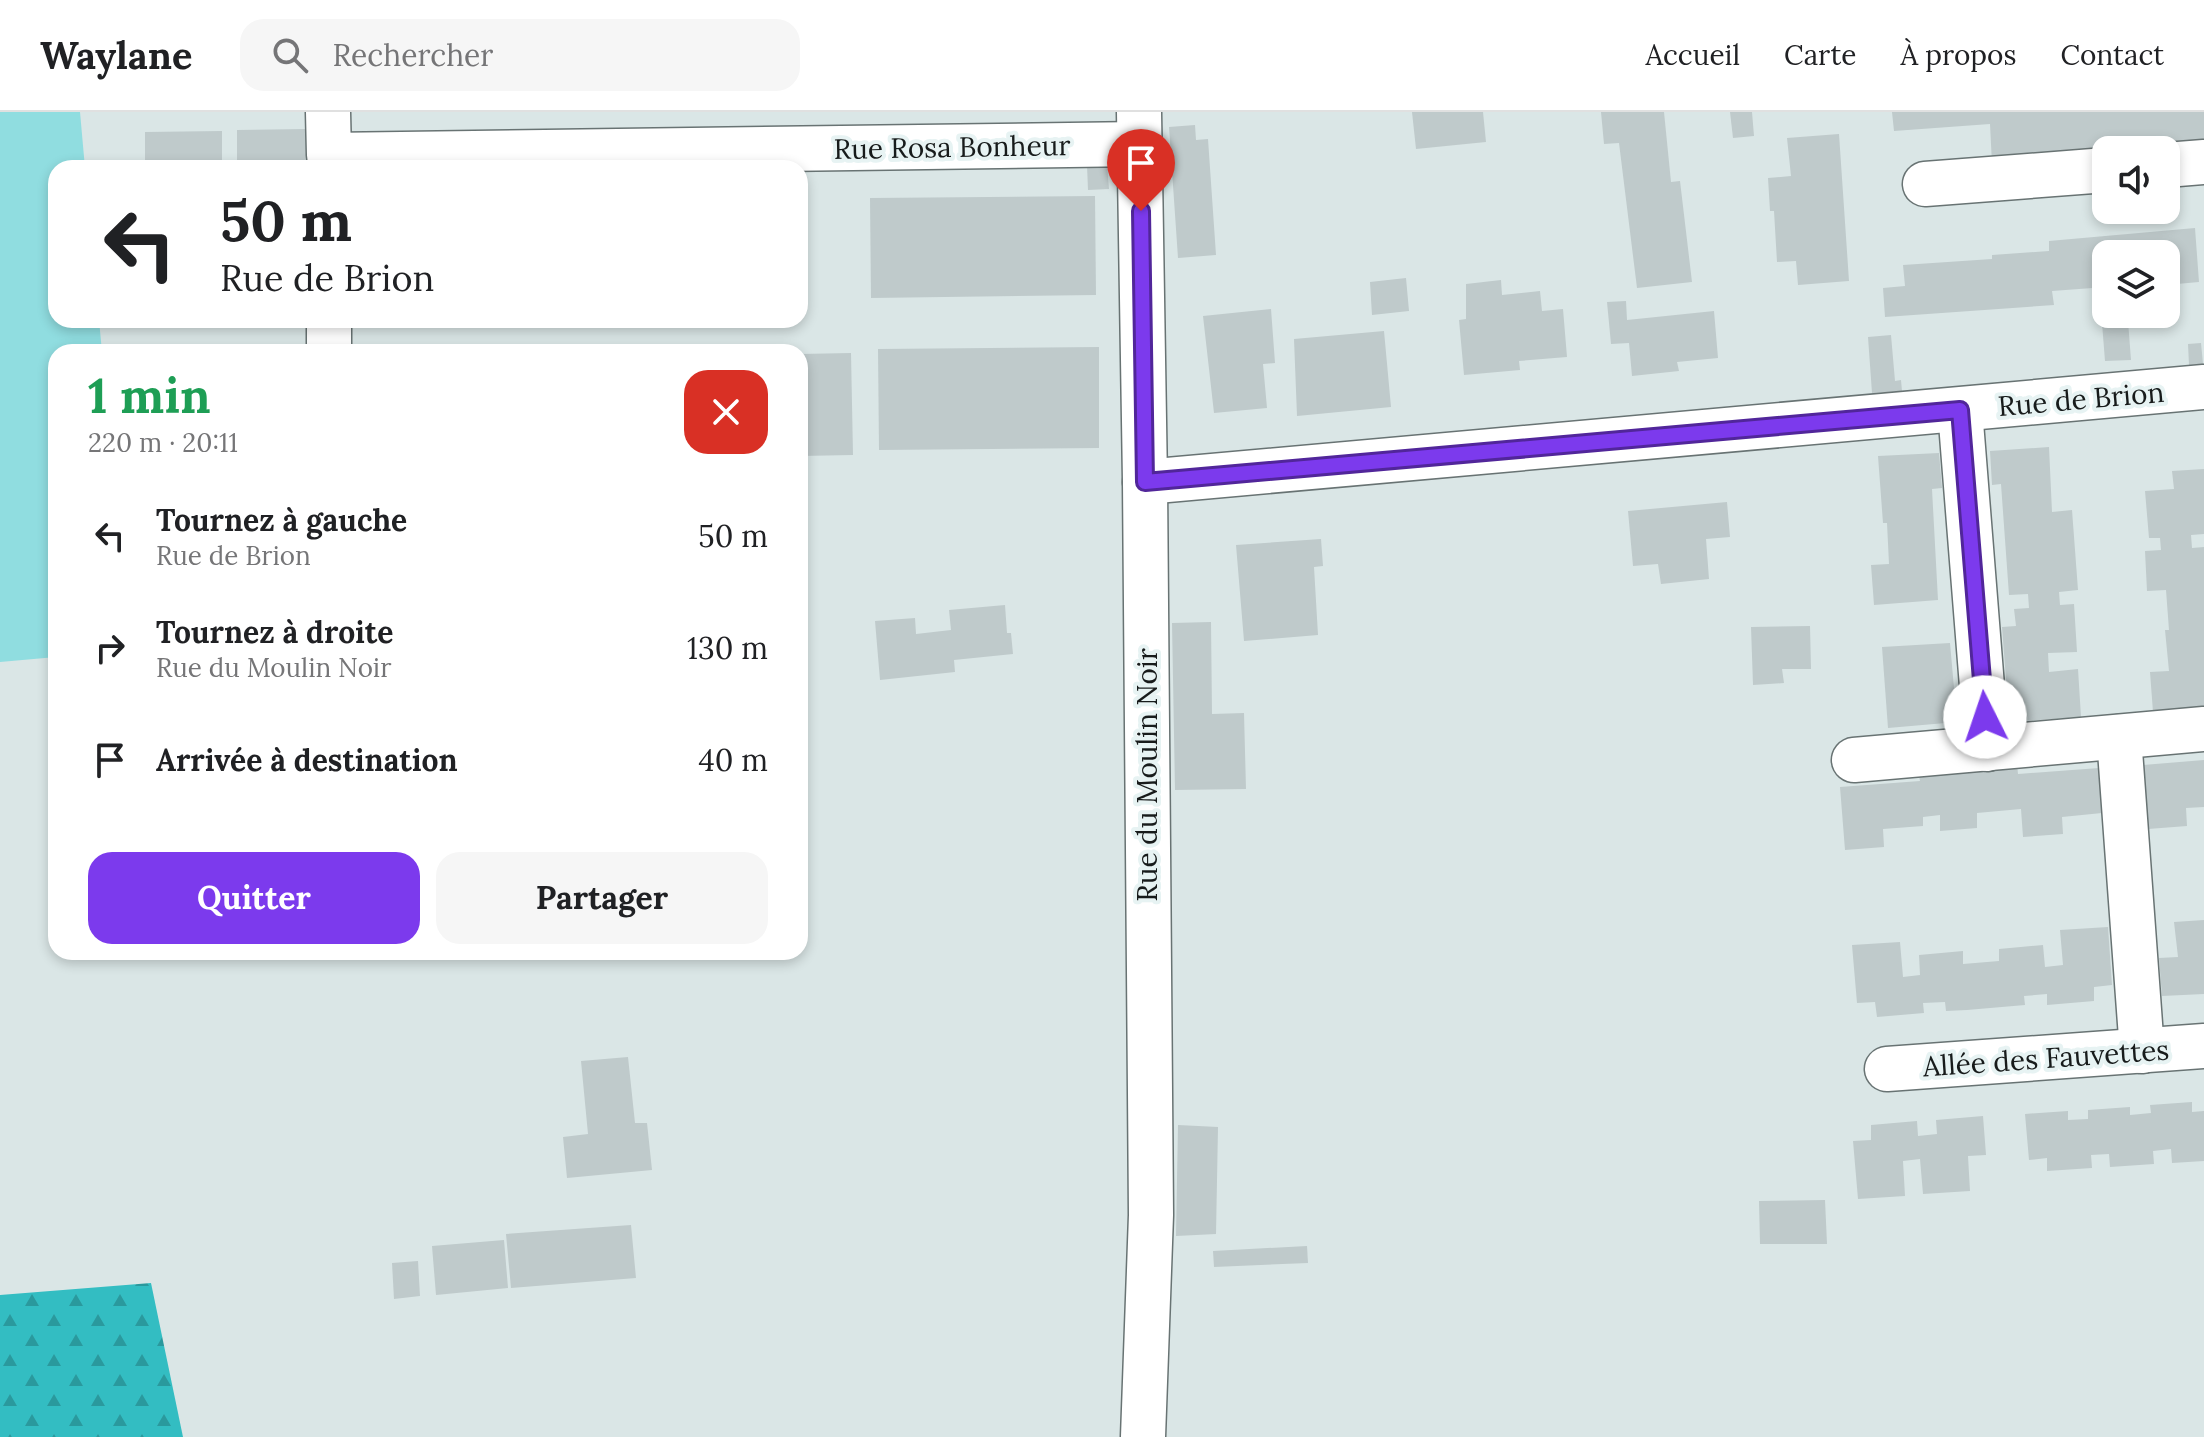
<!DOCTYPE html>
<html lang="fr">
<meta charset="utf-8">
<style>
body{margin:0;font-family:Lora,serif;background:#f6f6f6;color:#202124;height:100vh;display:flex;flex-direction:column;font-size:30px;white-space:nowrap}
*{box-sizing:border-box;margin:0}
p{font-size:26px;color:#757577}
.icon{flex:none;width:44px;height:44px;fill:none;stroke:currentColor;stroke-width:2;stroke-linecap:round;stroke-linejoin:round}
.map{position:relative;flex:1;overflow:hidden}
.drawer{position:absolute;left:48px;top:232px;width:760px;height:616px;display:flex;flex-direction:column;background:#fff;border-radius:24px;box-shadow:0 4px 12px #0003}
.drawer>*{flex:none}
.banner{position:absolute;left:48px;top:48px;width:760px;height:168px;border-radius:24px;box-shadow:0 4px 12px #0003;background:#fff;color:#202124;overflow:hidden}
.tools{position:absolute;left:2092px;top:24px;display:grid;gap:16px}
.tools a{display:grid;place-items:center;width:88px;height:88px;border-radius:16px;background:#fff;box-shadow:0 4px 12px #0003;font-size:40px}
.pin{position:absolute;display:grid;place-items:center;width:68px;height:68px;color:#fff;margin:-82px -34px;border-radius:50% 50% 50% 0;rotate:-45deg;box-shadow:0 0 8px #0007}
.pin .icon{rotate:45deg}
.me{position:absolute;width:88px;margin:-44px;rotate:356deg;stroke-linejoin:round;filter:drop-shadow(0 0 6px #0008)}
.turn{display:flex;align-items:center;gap:28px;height:168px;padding:0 40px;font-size:36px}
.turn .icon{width:104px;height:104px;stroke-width:2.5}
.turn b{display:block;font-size:56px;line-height:68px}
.round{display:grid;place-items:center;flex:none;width:84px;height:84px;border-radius:24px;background:#f6f6f6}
.head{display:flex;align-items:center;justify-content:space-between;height:136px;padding:0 40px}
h1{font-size:48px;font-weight:700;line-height:60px;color:#1e9e55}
.action{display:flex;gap:16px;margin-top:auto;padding:16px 40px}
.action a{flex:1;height:92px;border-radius:24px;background:#7c3aed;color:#fff;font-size:32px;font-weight:700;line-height:92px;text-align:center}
.action a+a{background:#f6f6f6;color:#202124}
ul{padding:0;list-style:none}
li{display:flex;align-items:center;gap:24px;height:112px;padding:0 40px}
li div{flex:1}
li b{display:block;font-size:30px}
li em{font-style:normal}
header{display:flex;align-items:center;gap:48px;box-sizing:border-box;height:112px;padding:0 40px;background:#fff;border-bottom:2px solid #e0e0e0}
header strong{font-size:38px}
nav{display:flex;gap:44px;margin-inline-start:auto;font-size:28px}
.search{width:560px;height:72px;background:#f6f6f6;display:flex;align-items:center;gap:20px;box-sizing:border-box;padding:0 28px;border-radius:24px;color:#757577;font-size:30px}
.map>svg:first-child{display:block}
</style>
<header>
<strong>Waylane</strong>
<div class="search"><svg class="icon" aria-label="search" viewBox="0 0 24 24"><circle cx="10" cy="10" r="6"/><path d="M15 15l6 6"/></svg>Rechercher</div>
<nav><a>Accueil</a><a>Carte</a><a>À propos</a><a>Contact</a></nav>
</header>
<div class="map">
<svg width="2204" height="1325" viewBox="0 0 2204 1325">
<defs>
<pattern id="forest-firs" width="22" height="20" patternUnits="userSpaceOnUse" patternTransform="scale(2)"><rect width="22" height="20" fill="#33bdc2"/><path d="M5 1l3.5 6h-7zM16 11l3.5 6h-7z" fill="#2a999d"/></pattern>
</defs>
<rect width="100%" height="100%" fill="#dae6e6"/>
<polygon fill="#90dde0" points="0,0 80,0 85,56 56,56 56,208 99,208 102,240 56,240 56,545 0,550"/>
<polygon fill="url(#forest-firs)" points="151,1171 183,1325 0,1325 0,1183"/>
<g fill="#bfcacb">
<polygon points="1412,0 1483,0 1486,30 1416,37"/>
<polygon points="1601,0 1664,0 1671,70 1680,69 1692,170 1637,176 1619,31 1604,32"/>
<polygon points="1730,0 1752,0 1754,24 1733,26"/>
<polygon points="1892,0 2204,0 2204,36 2133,38 2133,35 1992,52 1990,12 1894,19"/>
<polygon points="1195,13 1196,28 1208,27 1216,143 1178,146 1169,15"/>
<polygon points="306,17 307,56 237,56 237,18"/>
<polygon points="222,19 222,56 145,56 145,20"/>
<polygon points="1839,22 1849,169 1798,173 1796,149 1777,150 1774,99 1770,99 1768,66 1791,64 1787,26"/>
<polygon points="1107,52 1109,77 1088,78 1087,53"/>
<polygon points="1095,84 1096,183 871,186 870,86"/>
<polygon points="2195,116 2199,170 2166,173 2166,142 2106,142 2106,175 2052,179 2054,193 1885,205 1883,176 1905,174 1903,153 1992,147 1992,143 2049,139 2049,129"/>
<polygon points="1406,166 1409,199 1372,203 1370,170"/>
<polygon points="1501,168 1502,183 1540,179 1542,199 1563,197 1567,245 1519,249 1520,258 1464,263 1459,208 1466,207 1466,172"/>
<polygon points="1626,189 1627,208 1714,199 1718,246 1677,250 1679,259 1632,264 1629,231 1611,232 1607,190"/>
<polygon points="1271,197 1275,251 1263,252 1267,296 1214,301 1203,204"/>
<polygon points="2128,209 2131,248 2105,249 2102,211"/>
<polygon points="1384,219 1391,295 1297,304 1294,227"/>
<polygon points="1891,223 1895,269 1901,268 1902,279 1872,281 1868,225"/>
<polygon points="2201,231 2203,252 2189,253 2188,232"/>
<polygon points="1099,235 1099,336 879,338 878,237"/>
<polygon points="851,241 853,343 800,344 800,242"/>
<polygon points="2049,335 2052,400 2072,398 2078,478 2059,480 2060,493 2074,492 2077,540 2048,541 2049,560 2078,557 2081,605 2023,609 2022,591 2008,593 2002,515 2016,514 2014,497 2029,496 2028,482 2009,483 2001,372 1992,373 1990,339"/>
<polygon points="1939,341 1942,376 1932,377 1938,488 1874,493 1871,453 1889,452 1887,411 1883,411 1878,344"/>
<polygon points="2204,357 2204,422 2191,423 2192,436 2204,435 2204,596 2153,600 2150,560 2169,559 2165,518 2169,518 2166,478 2147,479 2145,439 2161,438 2160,426 2149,426 2145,379 2174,377 2172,359"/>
<polygon points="1727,390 1730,425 1706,427 1709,467 1661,472 1658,452 1633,454 1628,399"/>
<polygon points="1321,427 1323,454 1314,455 1318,523 1244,529 1236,433"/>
<polygon points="1005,493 1007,521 1011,521 1013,542 954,548 955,560 880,568 875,509 915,506 916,522 951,518 949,498"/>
<polygon points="1211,510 1212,602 1244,601 1246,677 1175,678 1172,511"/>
<polygon points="1810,514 1811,557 1782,557 1784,571 1753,573 1751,515"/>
<polygon points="1950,531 1957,610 1888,616 1882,535"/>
<polygon points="2204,648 2204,695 2186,696 2187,714 2148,717 2143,653"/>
<polygon points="2017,652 2018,662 2099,656 2102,701 2062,705 2063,722 2023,725 2021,697 1977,701 1977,716 1940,719 1940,703 1923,705 1923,714 1883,717 1884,735 1845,738 1840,675 1920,669 1918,659"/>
<polygon points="2204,808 2204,882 2162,884 2159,846 2178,845 2174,810"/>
<polygon points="2108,815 2112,873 2094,875 2094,889 2047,893 2047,882 2024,884 2025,893 1967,898 1946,899 1945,890 1923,891 1924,901 1877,905 1875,890 1857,891 1852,833 1900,830 1903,865 1920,863 1919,843 1963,839 1963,852 1999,849 1999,837 2043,833 2045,855 2063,853 2060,818"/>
<polygon points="628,945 635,1011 647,1011 652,1058 567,1066 563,1025 588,1022 581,949"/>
<polygon points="2192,990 2192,1000 2204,999 2204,1049 2172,1051 2171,1037 2153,1039 2154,1052 2110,1055 2109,1042 2091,1043 2092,1056 2047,1059 2047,1046 2029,1048 2025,1002 2068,999 2068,1008 2088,1007 2088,998 2130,995 2130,1003 2151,1001 2150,993"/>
<polygon points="1983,1004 1986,1043 1968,1044 1970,1079 1923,1082 1920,1047 1903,1049 1905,1084 1858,1087 1853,1029 1871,1028 1871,1013 1917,1009 1918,1024 1937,1022 1936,1008"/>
<polygon points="1178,1013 1218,1015 1216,1122 1176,1124"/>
<polygon points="1825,1088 1827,1132 1760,1132 1759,1089"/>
<polygon points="631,1113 636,1166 511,1176 506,1122"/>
<polygon points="504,1128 508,1176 436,1183 432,1134"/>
<polygon points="1307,1134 1308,1151 1214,1155 1213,1139"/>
<polygon points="418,1149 420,1184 394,1187 392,1151"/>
</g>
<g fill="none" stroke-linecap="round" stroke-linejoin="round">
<defs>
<g id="minor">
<polyline points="328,0 329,43 1140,32"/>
<polyline points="1139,0 1145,370 1151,1103 1143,1325"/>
<polyline points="2166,53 2204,50"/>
<polyline points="1925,72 2106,58"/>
<polyline points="329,208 329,240"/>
<polyline points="1960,298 1987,637"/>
<polyline points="1145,370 2204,275"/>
<polyline points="2119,625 2142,939"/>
<polyline points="1854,648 2204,617"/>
<polyline points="1887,957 2204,934"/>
</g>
</defs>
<use href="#minor" stroke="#687373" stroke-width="47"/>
<use href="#minor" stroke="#fff" stroke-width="44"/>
</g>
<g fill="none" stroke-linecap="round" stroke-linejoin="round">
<defs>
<polyline id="route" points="1141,99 1145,370 1960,298 1985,605"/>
</defs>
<use href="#route" stroke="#51269a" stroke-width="20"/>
<use href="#route" stroke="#7c3aed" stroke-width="14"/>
</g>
<g text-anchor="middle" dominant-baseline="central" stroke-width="8" stroke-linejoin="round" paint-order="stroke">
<g font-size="28" fill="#171b1b" stroke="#e7f3f3">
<text transform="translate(952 35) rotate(-1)">Rue Rosa Bonheur</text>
<text transform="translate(2081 287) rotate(-5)">Rue de Brion</text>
<text transform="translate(1147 663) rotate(-90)">Rue du Moulin Noir</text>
<text transform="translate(2046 946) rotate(-4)">Allée des Fauvettes</text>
</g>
</g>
</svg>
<div class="tools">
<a><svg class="icon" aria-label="sound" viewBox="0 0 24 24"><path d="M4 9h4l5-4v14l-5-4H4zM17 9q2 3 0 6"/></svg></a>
<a><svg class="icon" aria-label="layers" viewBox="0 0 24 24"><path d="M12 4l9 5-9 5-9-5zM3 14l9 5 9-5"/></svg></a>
</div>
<div class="pin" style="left:1141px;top:99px;background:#d93025"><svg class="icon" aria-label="arrive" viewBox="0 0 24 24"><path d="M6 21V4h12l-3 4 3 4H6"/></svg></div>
<svg class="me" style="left:1985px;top:605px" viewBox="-20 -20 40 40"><circle r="19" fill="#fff"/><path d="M0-13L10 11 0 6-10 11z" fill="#7c3aed"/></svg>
<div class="banner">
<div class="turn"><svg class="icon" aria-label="left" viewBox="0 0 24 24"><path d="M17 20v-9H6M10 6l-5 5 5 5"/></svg><div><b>50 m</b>Rue de Brion</div></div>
</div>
<section class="drawer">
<div class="head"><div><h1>1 min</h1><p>220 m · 20:11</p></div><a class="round" style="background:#d93025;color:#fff"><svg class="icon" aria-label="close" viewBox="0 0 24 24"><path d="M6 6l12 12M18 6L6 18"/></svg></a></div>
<ul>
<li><svg class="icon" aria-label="left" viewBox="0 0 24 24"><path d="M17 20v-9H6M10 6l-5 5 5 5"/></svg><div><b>Tournez à gauche</b><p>Rue de Brion</p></div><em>50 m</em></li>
<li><svg class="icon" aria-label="right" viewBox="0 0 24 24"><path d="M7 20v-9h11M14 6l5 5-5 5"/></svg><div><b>Tournez à droite</b><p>Rue du Moulin Noir</p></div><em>130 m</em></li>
<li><svg class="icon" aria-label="arrive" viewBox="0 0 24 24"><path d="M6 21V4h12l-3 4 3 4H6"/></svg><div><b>Arrivée à destination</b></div><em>40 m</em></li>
</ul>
<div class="action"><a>Quitter</a><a>Partager</a></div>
</section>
</div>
